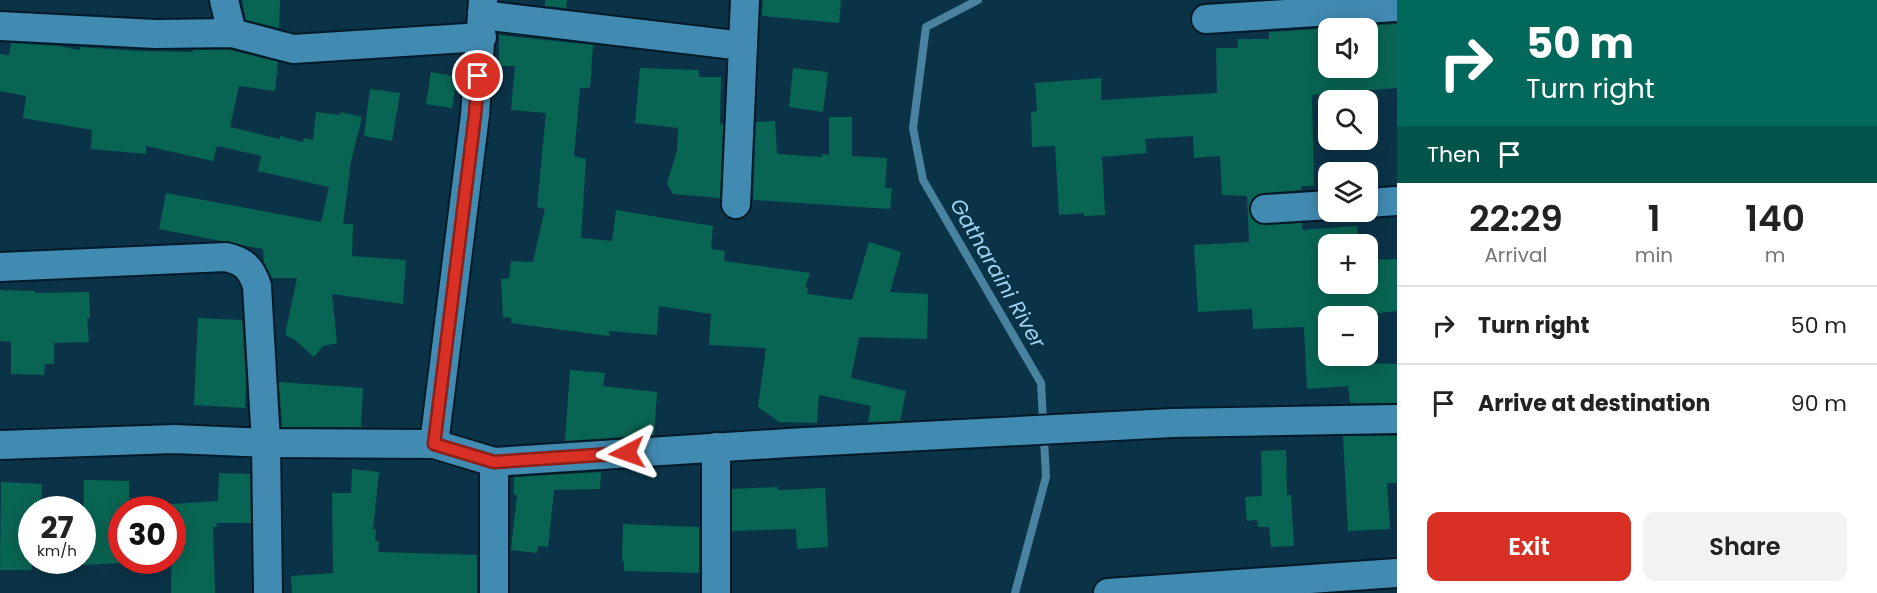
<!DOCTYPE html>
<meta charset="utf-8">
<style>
body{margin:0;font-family:Poppins,sans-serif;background:#f2f2f2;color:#222;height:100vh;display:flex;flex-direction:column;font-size:22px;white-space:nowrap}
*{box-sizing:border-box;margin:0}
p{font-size:20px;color:#767676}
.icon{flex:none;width:33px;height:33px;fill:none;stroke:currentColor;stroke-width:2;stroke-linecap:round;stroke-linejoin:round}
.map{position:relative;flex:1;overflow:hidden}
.panel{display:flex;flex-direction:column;background:#fff;width:480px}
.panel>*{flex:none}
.banner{background:#00695c;color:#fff;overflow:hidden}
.controls{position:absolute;left:1318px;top:18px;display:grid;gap:12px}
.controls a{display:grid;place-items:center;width:60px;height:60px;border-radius:12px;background:#fff;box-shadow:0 3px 15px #0003;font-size:30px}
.speed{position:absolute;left:18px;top:496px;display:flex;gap:12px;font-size:30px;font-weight:700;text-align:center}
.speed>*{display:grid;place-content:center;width:78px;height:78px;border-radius:50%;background:#fff;box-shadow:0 3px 15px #0003;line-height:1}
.speed small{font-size:15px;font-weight:400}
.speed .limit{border:9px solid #d22;background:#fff;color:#111}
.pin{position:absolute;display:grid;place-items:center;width:51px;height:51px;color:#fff;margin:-26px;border:3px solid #fff;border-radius:50%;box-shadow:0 2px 6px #0007}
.me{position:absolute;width:66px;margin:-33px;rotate:266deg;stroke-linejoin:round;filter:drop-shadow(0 0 4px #0008)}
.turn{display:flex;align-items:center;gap:21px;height:126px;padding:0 30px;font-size:27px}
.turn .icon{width:78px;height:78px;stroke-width:2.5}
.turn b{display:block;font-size:42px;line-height:51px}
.then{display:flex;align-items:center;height:57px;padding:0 30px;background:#0003;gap:12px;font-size:22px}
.eta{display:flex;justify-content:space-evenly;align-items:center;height:102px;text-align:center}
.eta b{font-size:36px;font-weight:600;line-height:42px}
.action{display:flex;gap:12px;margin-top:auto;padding:12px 30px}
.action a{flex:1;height:69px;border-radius:12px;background:#d93025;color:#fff;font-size:24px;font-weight:600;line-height:69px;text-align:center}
.action a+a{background:#f2f2f2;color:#222}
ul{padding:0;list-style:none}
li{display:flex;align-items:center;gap:18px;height:78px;padding:0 30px;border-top:2px solid #e0e0e0}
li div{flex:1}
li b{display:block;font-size:22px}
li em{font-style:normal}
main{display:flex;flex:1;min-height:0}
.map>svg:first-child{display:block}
</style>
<main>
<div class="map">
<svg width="1397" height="593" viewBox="0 0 1397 593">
<rect width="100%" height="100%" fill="#0b3347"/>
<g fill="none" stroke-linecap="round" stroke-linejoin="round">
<polyline stroke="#4a83a0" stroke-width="8" points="978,0 926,27 913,128 923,180 1041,383 1046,477 1015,593"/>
</g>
<g fill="#096553" fill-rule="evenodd">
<polygon points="242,0 280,0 279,28 246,20"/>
<polygon points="545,0 567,0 566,8 545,6"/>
<polygon points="763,0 841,0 839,23 762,16"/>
<path d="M1397,24V88L1312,95L1314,186H1301V190L1264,193L1256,195L1251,201L1249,209L1252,219L1257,223L1265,225L1302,223V230L1357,226L1358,244H1329V284H1368V260L1397,259V311L1352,316H1329V356H1337V362L1397,364V403H1350L1348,386L1307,389L1304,327L1253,329L1252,309L1198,312L1194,245L1249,242L1247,196L1222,195L1220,156L1194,158L1193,136L1145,139L1147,153L1102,157L1105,215L1084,216V213L1059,215L1055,146L1032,147L1031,112L1037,111L1035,83L1101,78V100L1217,93L1216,48H1238V39H1269V32ZM1329,28H1368V68H1329Z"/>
<polygon points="499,35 593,45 590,88 580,88 574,156 586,159 581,238 612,241 616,210 713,226 711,249 725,251 724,261 810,273 805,287 808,288 807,294 852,300 869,242 901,252 890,292 928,294 927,339 859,337 851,378 906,391 900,421 868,422 871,406 819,395 817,423 779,422 758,407 766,348 709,345 711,314 659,306 657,335 609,331 609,336 511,323 512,318 503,317 501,279 509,278 511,261 533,262 545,209 537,207 546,113 511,110 515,66 499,66"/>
<polygon points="11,43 58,46 80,50 80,47 138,51 193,52 193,50 230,50 278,62 275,91 239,86 230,127 280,139 280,136 303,142 304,138 313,140 316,112 340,115 341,112 362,117 351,161 343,224 353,224 352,256 406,260 403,304 332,294 337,343 323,346 314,357 295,340 285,335 297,278 272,278 264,262 263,249 159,229 166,193 321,222 329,187 258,171 261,156 217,146 213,161 146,146 146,154 91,149 92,130 23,118 26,96 0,91 0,54 9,55"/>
<polygon points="640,68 699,70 699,77 721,77 720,125 723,124 720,198 673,194 667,184 677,150 678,128 635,123"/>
<polygon points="793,68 828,72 823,112 789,107"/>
<polygon points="431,72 457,77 452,108 426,104"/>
<polygon points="370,89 400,93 392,141 364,136"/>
<polygon points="829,117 852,117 852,156 887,158 885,188 892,188 890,209 753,200 756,122 775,121 777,154 822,157 822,154 829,155"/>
<polygon points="0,290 35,291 35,293 89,292 90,318 87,318 89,342 54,343 54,364 45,364 44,375 11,374 11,342 0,341"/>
<polygon points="198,318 242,320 246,384 245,408 194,405"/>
<polygon points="570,370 605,373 603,386 657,392 654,435 565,441"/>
<polygon points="279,382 363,388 361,427 282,427"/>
<polygon points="1343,436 1397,436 1397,483 1387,483 1390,529 1348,531"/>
<polygon points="1286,450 1287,495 1291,495 1294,546 1271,547 1269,527 1258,527 1257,520 1247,521 1245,497 1262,496 1261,451"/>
<polygon points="352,469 379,472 373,529 376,530 375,541 379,542 378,552 477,555 477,593 292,593 291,576 333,573 332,493 351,493"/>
<polygon points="601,472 600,489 554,490 548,547 538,546 537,553 511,550 517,495 514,495 514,477"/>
<polygon points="219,473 250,474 251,523 216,523 217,527 213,527 215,593 171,593 172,533 182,533 181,522 172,522 172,510 156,510 156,505 218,501"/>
<polygon points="84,480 129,481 129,508 122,508 122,563 82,565"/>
<polygon points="1,482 42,484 41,510 32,510 32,570 0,570"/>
<polygon points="778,487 778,490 825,488 828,547 797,549 796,529 732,531 732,489"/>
<polygon points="623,524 699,527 699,573 624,571 624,561 622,561"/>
</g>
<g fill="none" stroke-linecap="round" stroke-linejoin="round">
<defs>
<g id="street">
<polyline points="224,0 232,33"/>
<polyline points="482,15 743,46"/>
<polyline points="1206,19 1397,7"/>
<polyline points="0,26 155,34 232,33 293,49 482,37"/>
<polyline points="1368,203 1397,201"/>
<polyline points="736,204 745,0"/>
<polyline points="1265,209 1329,205"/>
<path d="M0,267L226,257C244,261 251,268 257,286L266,443L268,593"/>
<polyline points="434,444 475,115 483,0"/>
<polyline points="0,445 174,439 266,443 434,444 494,462 788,443 1172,423 1397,419"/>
<polyline points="716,447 716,593"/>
<polyline points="494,462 494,593"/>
<polyline points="1108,593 1397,573"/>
</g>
</defs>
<use href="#street" stroke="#041a26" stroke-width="32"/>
<use href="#street" stroke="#418ab1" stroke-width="28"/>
</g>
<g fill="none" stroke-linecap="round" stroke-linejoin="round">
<defs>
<polyline id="route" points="478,76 475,115 434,444 494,462 627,453"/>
</defs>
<use href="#route" stroke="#8d1f18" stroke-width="15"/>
<use href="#route" stroke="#d93025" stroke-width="10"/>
</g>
<g text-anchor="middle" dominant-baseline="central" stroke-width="4.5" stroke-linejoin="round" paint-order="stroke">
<g font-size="21" font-style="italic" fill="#a0d2f0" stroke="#0b3347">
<text transform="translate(998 273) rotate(60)">Gatharaini River</text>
</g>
</g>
</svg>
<div class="controls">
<a><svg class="icon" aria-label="sound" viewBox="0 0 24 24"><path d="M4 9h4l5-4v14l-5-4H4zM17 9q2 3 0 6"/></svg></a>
<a><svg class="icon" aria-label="search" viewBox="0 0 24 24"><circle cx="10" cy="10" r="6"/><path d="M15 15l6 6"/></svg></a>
<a><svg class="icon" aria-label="layers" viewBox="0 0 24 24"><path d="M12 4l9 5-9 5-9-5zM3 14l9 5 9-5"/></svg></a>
<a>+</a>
<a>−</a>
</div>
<div class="speed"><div>27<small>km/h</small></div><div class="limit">30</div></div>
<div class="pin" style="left:478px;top:76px;background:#d93025"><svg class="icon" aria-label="arrive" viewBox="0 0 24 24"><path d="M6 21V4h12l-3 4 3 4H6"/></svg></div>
<svg class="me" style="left:627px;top:453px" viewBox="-20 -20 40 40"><path d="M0-17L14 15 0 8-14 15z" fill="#d93025" stroke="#fff" stroke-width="4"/></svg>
</div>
<section class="panel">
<div class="banner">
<div class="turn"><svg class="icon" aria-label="right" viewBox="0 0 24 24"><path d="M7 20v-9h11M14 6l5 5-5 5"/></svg><div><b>50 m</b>Turn right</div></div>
<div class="then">Then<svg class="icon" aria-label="arrive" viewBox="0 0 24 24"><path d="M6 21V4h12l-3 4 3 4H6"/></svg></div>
</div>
<div class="eta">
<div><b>22:29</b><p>Arrival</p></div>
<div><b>1</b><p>min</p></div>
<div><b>140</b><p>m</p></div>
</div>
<ul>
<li><svg class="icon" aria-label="right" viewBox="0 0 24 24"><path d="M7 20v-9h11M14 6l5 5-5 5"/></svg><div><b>Turn right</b></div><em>50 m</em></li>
<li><svg class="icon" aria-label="arrive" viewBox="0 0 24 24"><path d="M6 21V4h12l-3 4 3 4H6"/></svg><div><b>Arrive at destination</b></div><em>90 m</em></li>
</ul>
<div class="action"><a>Exit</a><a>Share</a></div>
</section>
</main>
